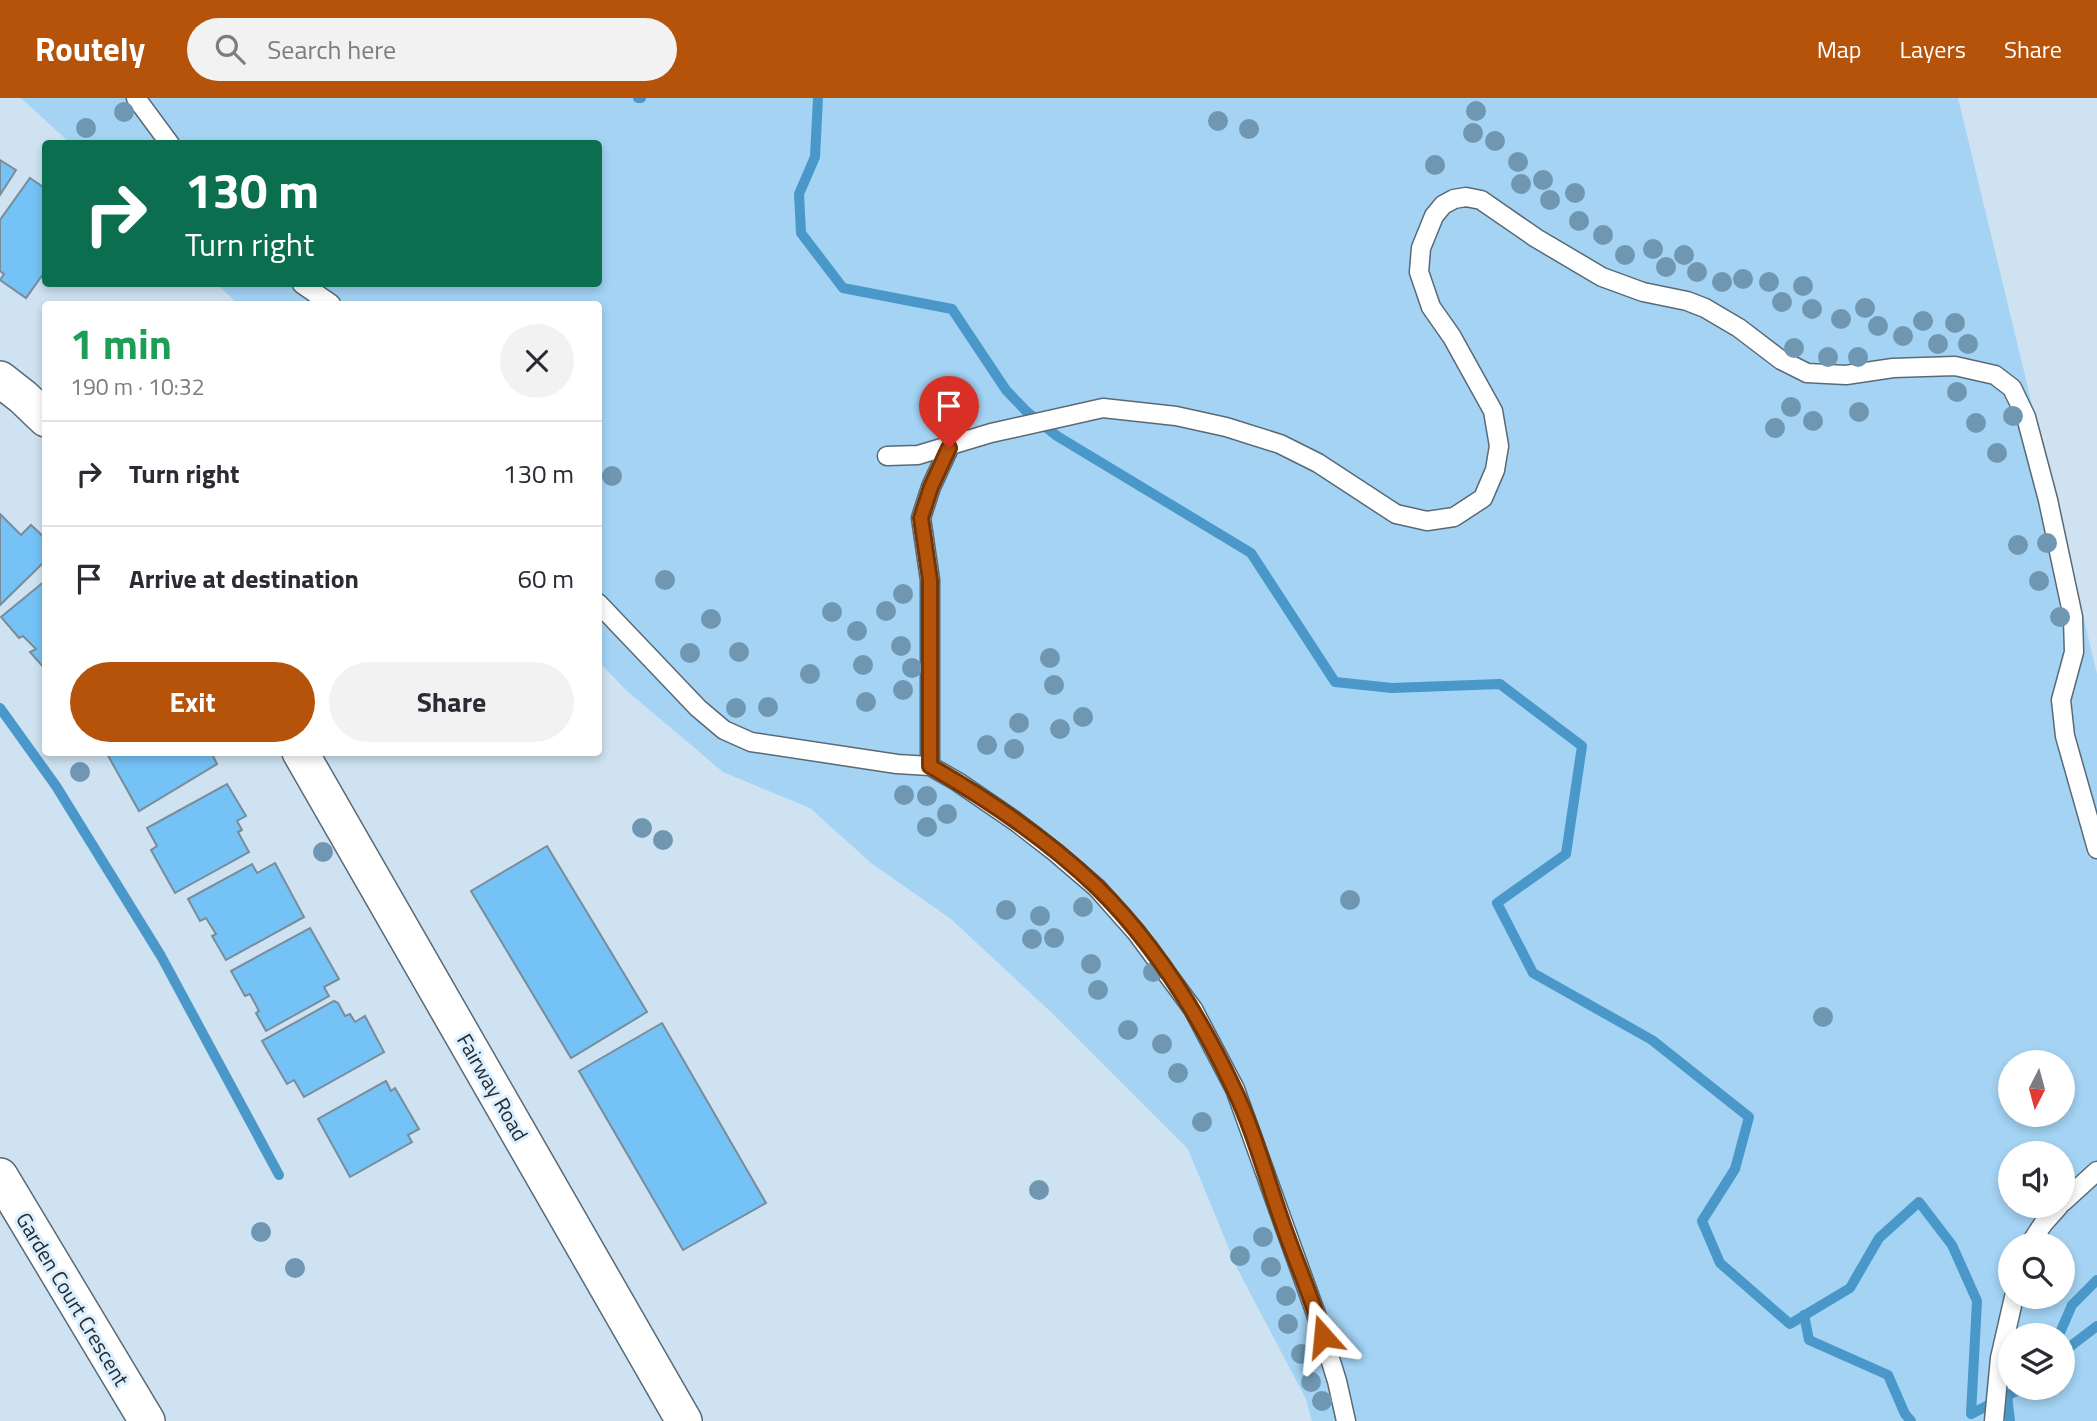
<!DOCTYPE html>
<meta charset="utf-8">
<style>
body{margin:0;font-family:"Titillium Web",sans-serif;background:#f2f2f3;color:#2b2b33;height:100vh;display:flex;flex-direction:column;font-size:26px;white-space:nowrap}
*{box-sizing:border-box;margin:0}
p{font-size:23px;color:#7c7c81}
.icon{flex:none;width:38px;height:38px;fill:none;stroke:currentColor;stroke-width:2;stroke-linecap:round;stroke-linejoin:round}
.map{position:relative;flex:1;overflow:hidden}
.sheet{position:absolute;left:42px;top:203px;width:560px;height:455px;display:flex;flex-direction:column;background:#fff;border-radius:7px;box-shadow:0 4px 10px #0003}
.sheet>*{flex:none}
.hud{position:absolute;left:42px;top:42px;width:560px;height:147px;border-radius:7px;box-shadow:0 4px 10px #0003;background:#0b6e4f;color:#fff;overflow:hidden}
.needle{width:46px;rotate:186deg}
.controls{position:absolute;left:1998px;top:952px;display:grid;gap:14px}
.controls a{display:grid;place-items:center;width:77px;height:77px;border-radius:50%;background:#fff;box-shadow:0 4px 10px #0003;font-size:35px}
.pin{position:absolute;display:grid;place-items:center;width:60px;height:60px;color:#fff;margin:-72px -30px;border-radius:50% 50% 50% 0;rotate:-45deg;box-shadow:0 0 7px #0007}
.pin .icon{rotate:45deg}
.me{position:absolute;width:77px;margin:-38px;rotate:342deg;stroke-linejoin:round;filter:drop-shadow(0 0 5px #0008)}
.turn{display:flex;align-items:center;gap:24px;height:147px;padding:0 28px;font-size:32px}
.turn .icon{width:91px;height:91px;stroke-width:2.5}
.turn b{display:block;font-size:49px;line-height:60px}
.round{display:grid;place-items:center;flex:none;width:74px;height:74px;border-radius:37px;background:#f2f2f3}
.summary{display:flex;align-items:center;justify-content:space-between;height:119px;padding:0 28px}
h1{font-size:42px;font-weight:700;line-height:52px;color:#1e9e55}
.button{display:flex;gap:14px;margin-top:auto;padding:14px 28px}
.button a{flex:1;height:80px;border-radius:42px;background:#b45309;color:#fff;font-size:28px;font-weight:700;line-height:80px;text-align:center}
.button a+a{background:#f2f2f3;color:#2b2b33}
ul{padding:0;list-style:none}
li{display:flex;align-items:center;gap:21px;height:105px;padding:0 28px;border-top:2px solid #e1e1e2}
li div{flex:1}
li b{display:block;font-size:26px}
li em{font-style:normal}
header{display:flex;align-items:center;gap:42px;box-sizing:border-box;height:98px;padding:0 35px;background:#b45309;color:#fff}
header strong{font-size:33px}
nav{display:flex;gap:38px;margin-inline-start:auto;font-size:24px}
.search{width:490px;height:63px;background:#f2f2f3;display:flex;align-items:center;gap:18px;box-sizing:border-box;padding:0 24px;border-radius:38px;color:#7c7c81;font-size:26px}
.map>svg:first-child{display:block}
</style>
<header>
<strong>Routely</strong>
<div class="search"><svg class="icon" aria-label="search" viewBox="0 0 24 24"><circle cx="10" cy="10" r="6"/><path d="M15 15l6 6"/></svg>Search here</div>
<nav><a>Map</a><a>Layers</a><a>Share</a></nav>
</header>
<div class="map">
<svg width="2097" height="1323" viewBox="0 0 2097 1323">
<rect width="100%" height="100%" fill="#cee2f1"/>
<path fill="#a4d3f4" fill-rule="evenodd" d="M21,0H1958L2097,576V1323H1312L1306,1301L1237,1170L1188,1051L1052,915L951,821L871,765L810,710L723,674L626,592L599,564L598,206H238L217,186H598V46L70,45ZM2011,964H2063V1017H2011ZM2011,1055H2063V1108H2011ZM2011,1146H2063V1199H2011ZM2011,1237H2063V1290H2011Z"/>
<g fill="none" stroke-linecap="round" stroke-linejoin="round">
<g stroke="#4a98ca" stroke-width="10">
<polyline points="638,0 641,0"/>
<polyline points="818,0 815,59 799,96 801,135 843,190 952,211 1006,292 1026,313 1057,338 1251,455 1335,584 1392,590 1500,586 1582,648 1566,756 1497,805 1533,875 1652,942 1749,1019 1735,1071 1702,1123 1720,1165 1790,1226 1850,1190 1879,1140 1919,1104 1952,1147 1977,1203 1971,1316 2022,1290"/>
<polyline points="0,610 56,688 161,858 279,1077"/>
<polyline points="1804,1217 1809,1242 1888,1277 1905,1316 1911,1323"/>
<polyline points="2059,1237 2072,1207 2097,1182"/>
<polyline points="2063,1254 2097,1228"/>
<polyline points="2007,1297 2010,1323"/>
</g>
</g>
<g fill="#74c2f6" stroke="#798c9a" stroke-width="2">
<polygon points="0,62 16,72 0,97"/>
<polygon points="30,80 46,91 46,172 26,200 0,182 4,176 0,173 0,122"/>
<polygon points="0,416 21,437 31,427 46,441 46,462 0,507"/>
<polygon points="46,482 46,571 45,571 30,554 36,551 23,538 19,540 1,519"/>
<polygon points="106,654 211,654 217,666 139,713"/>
<polygon points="227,686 246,718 237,723 242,732 238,734 249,754 175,795 151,752 157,748 147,730"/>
<polygon points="547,748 647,914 571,960 471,793"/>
<polygon points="275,765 304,819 226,862 212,838 216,836 206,820 200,823 188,801 252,766 257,775"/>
<polygon points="310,830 339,881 324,889 329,898 266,933 256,915 259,913 250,896 245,898 231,873"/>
<polygon points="334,903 338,905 345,918 350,916 355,924 365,918 384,954 304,999 294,982 287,986 262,943"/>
<polygon points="662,925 766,1105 683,1152 579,973"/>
<polygon points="386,983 391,993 395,990 419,1031 408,1037 412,1044 350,1079 318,1021"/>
</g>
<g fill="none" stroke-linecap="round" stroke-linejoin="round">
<defs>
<g id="lane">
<polyline points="136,0 170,46"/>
<polyline points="302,186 331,206"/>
<polyline points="887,358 918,357 991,335 1103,310 1176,318 1226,329 1280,346 1318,365 1396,416 1427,423 1454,419 1483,400 1495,372 1499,348 1493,313 1452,239 1431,209 1419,174 1421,150 1434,118 1443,107 1454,101 1466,99 1481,102 1536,140 1602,179 1643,194 1687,203 1705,210 1739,230 1781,262 1807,275 1846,277 1893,270 1955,268 1995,277 2012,290 2026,319 2048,402 2073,519 2074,554 2061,602 2065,638 2097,751"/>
<polyline points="598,505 698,610 724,632 751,644 897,666 930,668 958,684 1015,723 1055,754 1097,790 1136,834 1193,911 1235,991 1316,1216 1337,1283 1346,1323"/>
<polyline points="930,668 930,482 921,420 931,389 949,350"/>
<polyline points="2063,1104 2097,1073"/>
<polyline points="2030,1146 2043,1126 2059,1108"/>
<polyline points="1994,1323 2000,1260 2014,1199"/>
</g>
<g id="street">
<polyline points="0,281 23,299 46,321"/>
<polyline points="300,654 684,1323"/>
<polyline points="0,1078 147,1323"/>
</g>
</defs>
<use href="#lane" stroke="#586a77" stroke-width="21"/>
<use href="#street" stroke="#586a77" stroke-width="38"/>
<use href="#lane" stroke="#fff" stroke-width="18"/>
<use href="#street" stroke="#fff" stroke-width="35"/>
</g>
<g fill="#6f97b2">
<circle cx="1476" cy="13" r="10"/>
<circle cx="124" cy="14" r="10"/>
<circle cx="1218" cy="23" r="10"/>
<circle cx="86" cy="30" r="10"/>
<circle cx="1249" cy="31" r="10"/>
<circle cx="1473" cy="35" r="10"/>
<circle cx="1495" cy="43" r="10"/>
<circle cx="1518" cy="64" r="10"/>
<circle cx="1435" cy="67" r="10"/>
<circle cx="1543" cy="82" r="10"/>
<circle cx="1521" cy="86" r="10"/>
<circle cx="1575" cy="95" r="10"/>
<circle cx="1550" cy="102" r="10"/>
<circle cx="1579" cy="123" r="10"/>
<circle cx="1603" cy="137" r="10"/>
<circle cx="1653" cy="151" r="10"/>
<circle cx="1625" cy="157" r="10"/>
<circle cx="1684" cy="157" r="10"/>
<circle cx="1666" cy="169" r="10"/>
<circle cx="1697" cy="174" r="10"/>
<circle cx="1743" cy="181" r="10"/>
<circle cx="1722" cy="184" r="10"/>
<circle cx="1769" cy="184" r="10"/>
<circle cx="1803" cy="188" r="10"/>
<circle cx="1782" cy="204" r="10"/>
<circle cx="1865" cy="210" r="10"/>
<circle cx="1812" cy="211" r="10"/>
<circle cx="1841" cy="221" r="10"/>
<circle cx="1923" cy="223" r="10"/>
<circle cx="1955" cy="225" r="10"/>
<circle cx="1878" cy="228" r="10"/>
<circle cx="1903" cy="238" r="10"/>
<circle cx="1938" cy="246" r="10"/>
<circle cx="1968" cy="246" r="10"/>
<circle cx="1794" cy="250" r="10"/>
<circle cx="1828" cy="259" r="10"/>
<circle cx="1858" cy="259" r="10"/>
<circle cx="1957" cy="294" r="10"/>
<circle cx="1791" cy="309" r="10"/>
<circle cx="1859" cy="314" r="10"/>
<circle cx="2013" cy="318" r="10"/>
<circle cx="1813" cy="323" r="10"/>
<circle cx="1976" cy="325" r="10"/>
<circle cx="1775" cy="330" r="10"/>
<circle cx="1997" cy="355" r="10"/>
<circle cx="612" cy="378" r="10"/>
<circle cx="2047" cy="445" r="10"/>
<circle cx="2018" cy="447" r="10"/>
<circle cx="665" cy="482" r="10"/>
<circle cx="2039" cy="483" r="10"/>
<circle cx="903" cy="496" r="10"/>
<circle cx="886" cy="513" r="10"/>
<circle cx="832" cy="514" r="10"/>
<circle cx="2060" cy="519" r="10"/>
<circle cx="711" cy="521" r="10"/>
<circle cx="857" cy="533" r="10"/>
<circle cx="901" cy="548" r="10"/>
<circle cx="739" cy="554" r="10"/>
<circle cx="690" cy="555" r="10"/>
<circle cx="1050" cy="560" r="10"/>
<circle cx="863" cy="567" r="10"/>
<circle cx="912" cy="570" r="10"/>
<circle cx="810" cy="576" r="10"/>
<circle cx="1054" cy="587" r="10"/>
<circle cx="903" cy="592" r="10"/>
<circle cx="866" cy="604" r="10"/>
<circle cx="768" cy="609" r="10"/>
<circle cx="736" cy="610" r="10"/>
<circle cx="1083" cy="619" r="10"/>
<circle cx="1019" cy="625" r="10"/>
<circle cx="1060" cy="631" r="10"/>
<circle cx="987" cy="647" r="10"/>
<circle cx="1014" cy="651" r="10"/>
<circle cx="80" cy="674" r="10"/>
<circle cx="904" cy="697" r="10"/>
<circle cx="927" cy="698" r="10"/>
<circle cx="947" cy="716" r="10"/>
<circle cx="927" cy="729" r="10"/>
<circle cx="642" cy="730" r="10"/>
<circle cx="663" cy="742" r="10"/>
<circle cx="323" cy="754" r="10"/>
<circle cx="1350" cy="802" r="10"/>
<circle cx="1083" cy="809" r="10"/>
<circle cx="1006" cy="812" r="10"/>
<circle cx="1040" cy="818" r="10"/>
<circle cx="1054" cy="840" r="10"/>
<circle cx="1032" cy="841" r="10"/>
<circle cx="1091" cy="866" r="10"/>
<circle cx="1153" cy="874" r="10"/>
<circle cx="1098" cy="892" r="10"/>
<circle cx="1823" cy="919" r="10"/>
<circle cx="1128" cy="932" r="10"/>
<circle cx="1162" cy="946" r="10"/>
<circle cx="1178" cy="975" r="10"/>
<circle cx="1202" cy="1024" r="10"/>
<circle cx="1039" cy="1092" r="10"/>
<circle cx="261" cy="1134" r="10"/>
<circle cx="1263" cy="1139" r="10"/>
<circle cx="1240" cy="1158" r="10"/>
<circle cx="1271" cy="1169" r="10"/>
<circle cx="295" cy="1170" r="10"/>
<circle cx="1286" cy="1198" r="10"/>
<circle cx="1288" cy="1226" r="10"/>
<circle cx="1301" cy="1256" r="10"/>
<circle cx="1311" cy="1284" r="10"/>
<circle cx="1322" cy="1303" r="10"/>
</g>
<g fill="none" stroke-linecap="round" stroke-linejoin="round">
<defs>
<path id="route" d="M949,350L931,389L921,420L930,482V668C989,702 1048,742 1097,789C1155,846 1199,917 1233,989C1254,1032 1266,1079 1282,1124C1295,1162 1312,1199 1323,1238"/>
</defs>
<use href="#route" stroke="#753606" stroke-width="18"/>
<use href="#route" stroke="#b45309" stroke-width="12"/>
</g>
<g text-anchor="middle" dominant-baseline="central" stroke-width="6" stroke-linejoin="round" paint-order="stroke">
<g font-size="21" fill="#242b31" stroke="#dbeffe">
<text transform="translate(493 989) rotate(60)">Fairway Road</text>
<text transform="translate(73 1201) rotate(59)">Garden Court Crescent</text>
</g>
</g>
</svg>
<div class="controls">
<a><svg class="needle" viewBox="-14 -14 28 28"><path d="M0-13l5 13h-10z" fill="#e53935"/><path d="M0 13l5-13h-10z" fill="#7c7c81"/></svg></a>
<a><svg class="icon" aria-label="sound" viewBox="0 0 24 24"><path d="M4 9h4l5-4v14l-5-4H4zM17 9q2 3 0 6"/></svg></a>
<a><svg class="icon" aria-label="search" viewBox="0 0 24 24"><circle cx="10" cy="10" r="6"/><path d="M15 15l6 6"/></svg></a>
<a><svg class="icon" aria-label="layers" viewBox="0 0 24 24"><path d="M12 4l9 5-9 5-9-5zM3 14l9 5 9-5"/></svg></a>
</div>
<div class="pin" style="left:949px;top:350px;background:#d93025"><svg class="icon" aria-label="arrive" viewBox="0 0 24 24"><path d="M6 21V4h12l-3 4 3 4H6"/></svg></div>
<svg class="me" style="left:1323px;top:1238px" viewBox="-20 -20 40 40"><path d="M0-17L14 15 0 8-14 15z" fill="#b45309" stroke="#fff" stroke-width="4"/></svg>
<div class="hud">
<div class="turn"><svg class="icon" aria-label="right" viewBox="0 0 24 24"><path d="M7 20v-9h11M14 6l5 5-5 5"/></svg><div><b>130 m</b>Turn right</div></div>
</div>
<section class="sheet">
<div class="summary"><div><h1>1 min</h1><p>190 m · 10:32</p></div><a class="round"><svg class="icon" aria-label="close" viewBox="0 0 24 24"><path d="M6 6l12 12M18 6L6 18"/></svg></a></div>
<ul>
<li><svg class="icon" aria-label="right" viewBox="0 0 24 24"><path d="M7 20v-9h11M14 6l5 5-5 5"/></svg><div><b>Turn right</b></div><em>130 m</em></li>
<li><svg class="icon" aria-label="arrive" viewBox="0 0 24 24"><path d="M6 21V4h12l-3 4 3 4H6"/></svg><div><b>Arrive at destination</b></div><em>60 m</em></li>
</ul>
<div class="button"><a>Exit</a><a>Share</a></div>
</section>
</div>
